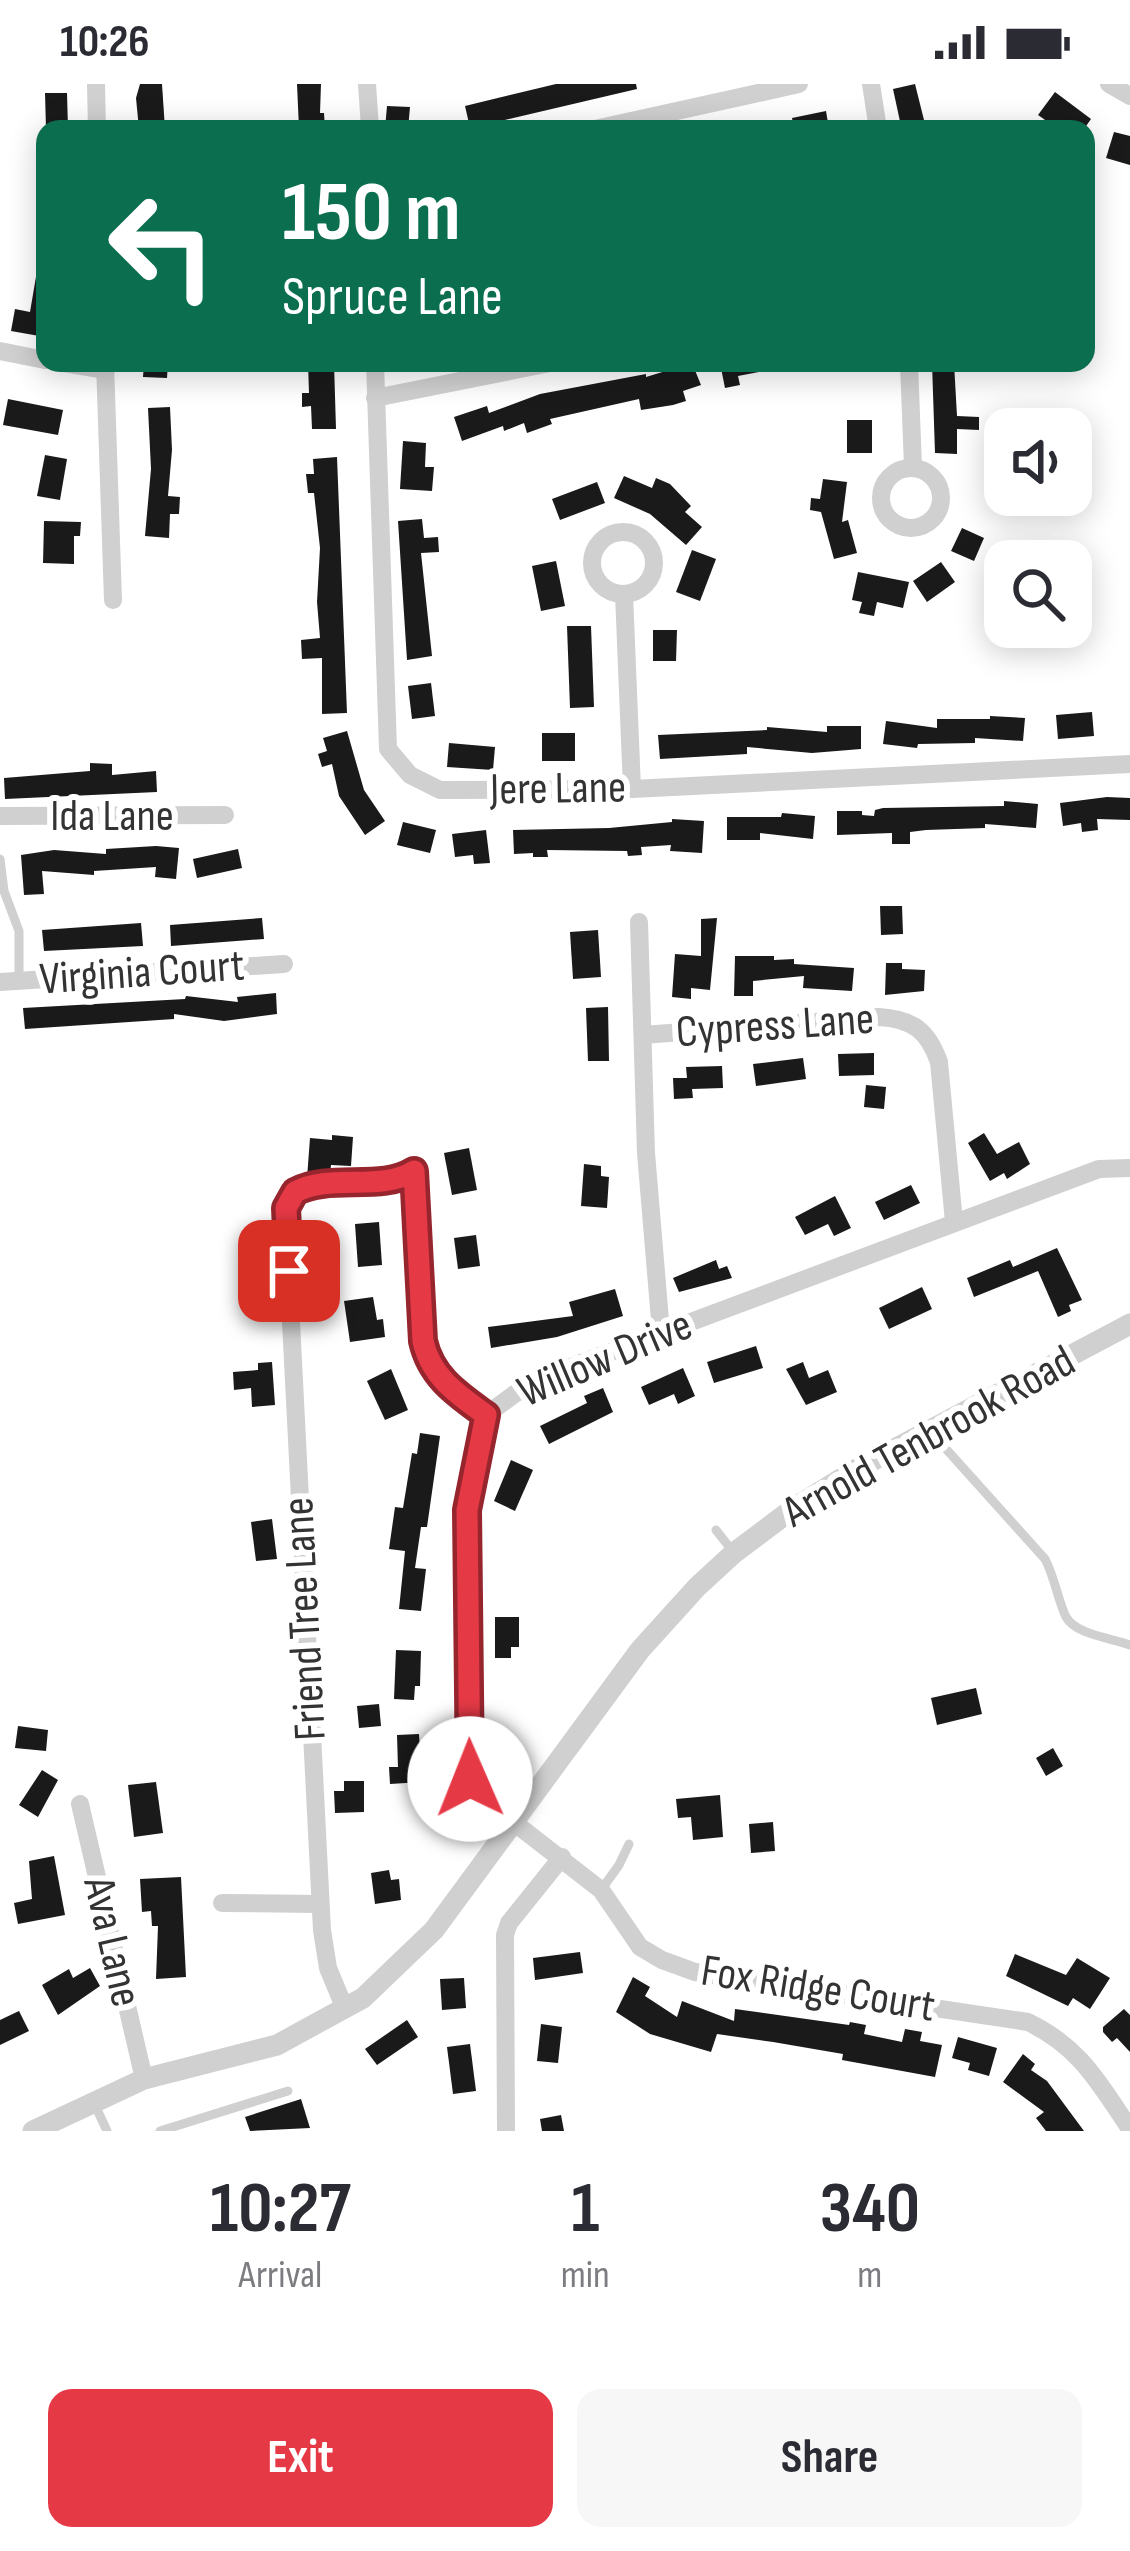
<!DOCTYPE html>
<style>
body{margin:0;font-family:"Sofia Sans Condensed",sans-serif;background:#f7f7f7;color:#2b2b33;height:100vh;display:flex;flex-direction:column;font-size:45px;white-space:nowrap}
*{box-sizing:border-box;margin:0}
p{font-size:39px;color:#7c7c81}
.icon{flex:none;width:66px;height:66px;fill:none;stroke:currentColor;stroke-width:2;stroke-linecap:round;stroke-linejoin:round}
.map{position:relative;height:2047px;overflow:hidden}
.drawer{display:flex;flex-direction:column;background:#fff;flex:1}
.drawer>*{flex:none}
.banner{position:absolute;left:36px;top:36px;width:1059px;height:252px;border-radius:24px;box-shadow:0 6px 30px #0003;background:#0b6e4f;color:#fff;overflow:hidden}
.buttons{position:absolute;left:984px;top:324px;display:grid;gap:24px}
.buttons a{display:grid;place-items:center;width:108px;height:108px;border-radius:24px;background:#fff;box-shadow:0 6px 30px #0003;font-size:60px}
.pin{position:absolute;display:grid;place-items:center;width:102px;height:102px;color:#fff;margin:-51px;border-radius:24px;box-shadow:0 6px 18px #0006}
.me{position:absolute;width:132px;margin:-66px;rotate:359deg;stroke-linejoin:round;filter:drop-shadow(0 0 9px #0008)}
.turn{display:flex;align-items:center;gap:42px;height:252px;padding:0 48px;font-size:54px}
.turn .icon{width:156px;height:156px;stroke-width:2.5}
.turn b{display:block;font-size:84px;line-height:102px}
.eta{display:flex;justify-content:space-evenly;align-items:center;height:204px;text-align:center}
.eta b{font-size:72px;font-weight:700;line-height:84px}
.button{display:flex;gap:24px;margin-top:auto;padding:24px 48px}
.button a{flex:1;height:138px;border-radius:24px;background:#e63946;color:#fff;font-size:48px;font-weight:700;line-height:138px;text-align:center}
.button a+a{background:#f7f7f7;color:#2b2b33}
.status{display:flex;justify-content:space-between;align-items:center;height:84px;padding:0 60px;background:#fff;direction:ltr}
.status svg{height:33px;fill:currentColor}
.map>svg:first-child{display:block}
</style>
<div class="status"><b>10:26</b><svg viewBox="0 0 49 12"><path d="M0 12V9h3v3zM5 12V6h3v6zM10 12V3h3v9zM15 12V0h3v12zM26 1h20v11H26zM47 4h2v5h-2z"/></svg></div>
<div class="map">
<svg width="1130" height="2047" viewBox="0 0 1130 2047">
<rect width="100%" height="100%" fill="#fff"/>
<g fill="#1a1a1a">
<polygon points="140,0 162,0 165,45 139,45 136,14"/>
<polygon points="297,0 321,0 320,29 324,29 325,45 299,45"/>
<polygon points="556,0 636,0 637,5 470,44 465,22"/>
<polygon points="915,0 924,36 901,42 893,5"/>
<polygon points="1055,8 1091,35 1084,45 1058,45 1038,31"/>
<polygon points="45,9 67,9 68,45 46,45"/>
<polygon points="387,22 410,23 408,45 385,45"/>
<polygon points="826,27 829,45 794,45 792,34"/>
<polygon points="1114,48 1130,52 1130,81 1106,74"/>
<polygon points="38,181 45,182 45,253 11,247 15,225 30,228"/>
<polygon points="144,279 168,279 167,294 143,293"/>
<polygon points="308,279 334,279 336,345 312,345 311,322 302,323 302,309 309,309"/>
<polygon points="692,279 701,301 683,307 686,317 673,321 641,326 639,315 550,335 552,340 527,349 524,339 504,347 503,342 462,357 454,333 487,322 489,329 540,310 646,290 646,293"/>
<polygon points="720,279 773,279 774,285 738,292 740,301 725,304"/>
<polygon points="932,279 954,279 957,332 979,333 979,346 957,345 957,370 935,369"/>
<polygon points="8,315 63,326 58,351 3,341"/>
<polygon points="170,323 172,366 168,412 180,413 179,430 170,430 169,454 145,452 151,385 148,324"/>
<rect x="847" y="336" width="25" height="33"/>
<polygon points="403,357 426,359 425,383 434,383 432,407 400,405"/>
<polygon points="45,371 67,375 60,416 37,412"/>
<polygon points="337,373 347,629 322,630 322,574 302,575 301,556 320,554 317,518 320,464 314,409 308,409 306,390 314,390 313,375"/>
<polygon points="624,392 652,404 656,394 670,400 691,422 685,428 702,443 686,461 650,430 614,414"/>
<polygon points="823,395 847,398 842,438 848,436 857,469 834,475 821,428 810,426 811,414 820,415"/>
<polygon points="597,398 605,419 560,436 552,415"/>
<polygon points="422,435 424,454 438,453 439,468 421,469 432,572 407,576 398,437"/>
<polygon points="44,437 81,438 80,452 74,452 74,480 43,479"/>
<polygon points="962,444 984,454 974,477 951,467"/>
<polygon points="692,466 716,475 700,517 676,508"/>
<polygon points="556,477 565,522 541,527 532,482"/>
<polygon points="941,478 955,498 927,518 913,497"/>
<polygon points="858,488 909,498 903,524 877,518 874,532 859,529 862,518 852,516"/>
<polygon points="567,542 591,542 594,623 570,624"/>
<polygon points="653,546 677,546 676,577 653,577"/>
<polygon points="431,599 435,632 412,635 408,602"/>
<polygon points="1092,628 1094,652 1058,655 1056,631"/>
<polygon points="990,632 1025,634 1023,657 975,654 975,659 918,660 917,664 883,660 886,637 937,644 937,635 990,635"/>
<polygon points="827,642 861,642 861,665 812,669 747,663 747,670 660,675 658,651 767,646 767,643 827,648"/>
<polygon points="347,647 364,706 385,737 365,751 339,712 332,680 322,683 318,670 327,667 323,654"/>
<rect x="542" y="649" width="33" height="28"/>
<polygon points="449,659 495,663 493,686 447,683"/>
<polygon points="90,679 112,680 112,691 156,687 157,708 5,715 4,694 90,687"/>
<polygon points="1107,713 1130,714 1130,736 1097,735 1098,746 1082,748 1081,739 1063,742 1060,719"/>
<polygon points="1004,717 1038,720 1036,744 985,740 985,744 926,746 910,748 910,760 892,760 892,749 837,751 837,727 862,727 862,731 874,732 875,726 883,724 1004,722"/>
<polygon points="782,729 815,732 813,755 760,749 760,756 727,756 727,733 781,733"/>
<polygon points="672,735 704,737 702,769 670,767 671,761 641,763 642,771 628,772 627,767 547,766 548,773 533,773 533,769 514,770 513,746 609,744 672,738"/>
<polygon points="403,738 436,746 430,769 397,761"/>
<polygon points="486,746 490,779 474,780 473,771 455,773 452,750"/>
<polygon points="156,762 179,764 176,795 155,793 156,783 94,787 94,791 42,787 44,810 24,811 21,771 54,766 106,770 106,765"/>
<polygon points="238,765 242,784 197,794 193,775"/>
<polygon points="880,822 902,822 903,850 881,851"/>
<polygon points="262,834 264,855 171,862 170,841"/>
<polygon points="717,834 710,906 691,904 691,915 672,913 675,870 701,872 701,835"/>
<polygon points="141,839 143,862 44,867 42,846"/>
<polygon points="598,846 601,893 573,895 570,848"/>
<polygon points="735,872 774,872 774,876 794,875 794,880 854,884 852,907 803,904 804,892 753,897 753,912 734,912"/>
<polygon points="886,879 902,879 902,885 925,886 924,907 885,911"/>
<polygon points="276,909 277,930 224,937 174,930 174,935 25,945 23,924 185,915 186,912 238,918 237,913"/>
<polygon points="608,923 609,977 588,977 586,924"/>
<polygon points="874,969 874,991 839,992 838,970"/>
<polygon points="803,974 806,995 756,1002 753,980"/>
<polygon points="722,982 723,1004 692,1005 693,1014 674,1015 673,994 687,994 686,983"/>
<polygon points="866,1001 886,1003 884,1025 864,1023"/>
<polygon points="984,1049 997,1070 1019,1058 1030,1080 1007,1095 1004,1089 990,1097 968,1059"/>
<polygon points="332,1051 353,1053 351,1082 331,1081 330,1091 307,1094 310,1054 332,1056"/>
<polygon points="469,1064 477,1106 452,1111 444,1069"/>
<polygon points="584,1080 601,1082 601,1092 609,1093 607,1124 581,1122"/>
<polygon points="911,1101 920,1119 884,1136 875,1118"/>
<polygon points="835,1112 851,1144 834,1152 828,1140 805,1151 795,1133"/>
<polygon points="379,1138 382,1181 358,1183 355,1140"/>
<polygon points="476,1151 480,1182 458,1185 454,1154"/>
<polygon points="1057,1164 1082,1216 1069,1221 1071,1227 1058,1233 1038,1187 974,1213 967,1194 1010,1176 1013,1183"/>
<polygon points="716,1176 719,1185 727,1182 732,1194 679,1208 673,1194"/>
<polygon points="922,1203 932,1225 889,1245 879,1224"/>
<polygon points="615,1205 623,1232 557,1253 491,1264 488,1243 573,1232 569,1218"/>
<polygon points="276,1207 277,1236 262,1238 261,1230 249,1232 247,1210"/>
<polygon points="373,1213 377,1236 383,1235 385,1253 350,1258 344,1217"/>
<polygon points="756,1262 763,1284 714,1299 707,1278"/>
<polygon points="272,1278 275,1321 252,1323 251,1304 234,1306 233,1288 258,1286 258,1279"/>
<polygon points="803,1278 809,1294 828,1286 837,1308 806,1321 786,1285"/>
<polygon points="683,1284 695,1312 678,1320 674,1310 649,1321 641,1303"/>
<polygon points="391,1285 408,1326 385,1336 367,1297"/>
<polygon points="603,1304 613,1328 549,1360 540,1342 587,1319 584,1312"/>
<polygon points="420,1349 440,1352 427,1443 421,1443 415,1484 426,1485 421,1527 399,1525 405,1467 389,1465 395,1423 403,1424 412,1369 417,1370"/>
<polygon points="511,1376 533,1386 515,1427 494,1417"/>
<polygon points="272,1435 277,1475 256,1477 251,1438"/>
<polygon points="495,1533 519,1533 519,1563 511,1563 511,1574 495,1574"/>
<polygon points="396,1566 421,1567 420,1602 415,1602 414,1616 394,1615"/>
<polygon points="976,1604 982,1630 937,1641 931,1614"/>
<polygon points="379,1620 381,1642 359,1644 357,1622"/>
<polygon points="18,1642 48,1646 46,1667 15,1664"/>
<polygon points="419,1650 422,1698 390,1700 389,1683 398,1683 397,1651"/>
<polygon points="1053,1664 1063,1682 1046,1692 1036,1674"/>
<polygon points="42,1686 58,1696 38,1733 19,1721"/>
<polygon points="344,1697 364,1697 364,1728 335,1729 334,1707 344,1707"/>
<polygon points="156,1698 163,1749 134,1753 128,1701"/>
<polygon points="720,1711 723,1753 693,1756 691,1733 678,1734 676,1715"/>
<polygon points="773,1738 775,1767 751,1769 749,1740"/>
<polygon points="54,1772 65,1831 18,1840 14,1819 32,1815 29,1777"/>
<polygon points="389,1786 391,1796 399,1795 401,1816 375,1820 371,1789"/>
<polygon points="181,1793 186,1893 156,1895 158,1842 152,1842 151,1827 142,1828 140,1795"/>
<polygon points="580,1868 583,1889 535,1896 533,1874"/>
<polygon points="1015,1870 1066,1891 1077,1874 1110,1894 1090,1925 1073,1914 1068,1922 1006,1892"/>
<polygon points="90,1884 100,1902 58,1931 42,1901 69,1885 73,1894"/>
<polygon points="633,1893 650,1903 645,1912 677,1933 682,1917 734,1937 735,1925 849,1941 850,1938 866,1941 864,1950 902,1958 905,1945 922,1948 920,1957 942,1961 935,1993 842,1976 843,1970 773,1958 717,1950 711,1968 650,1950 616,1928"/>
<polygon points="464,1894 466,1924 442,1926 440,1895"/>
<polygon points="1124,1925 1130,1931 1130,1968 1117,1954 1112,1958 1103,1948 1103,1943"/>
<polygon points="19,1927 29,1947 0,1961 0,1936"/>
<polygon points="407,1936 418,1953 377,1981 365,1965"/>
<polygon points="541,1940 562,1943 558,1979 537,1977"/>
<polygon points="958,1953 997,1964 989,1992 968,1986 970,1979 952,1974"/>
<polygon points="470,1960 476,2007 453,2010 447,1963"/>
<polygon points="1023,1970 1035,1980 1031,1986 1047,1997 1084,2047 1046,2047 1036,2034 1044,2028 1003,1998"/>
<polygon points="301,2015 310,2044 250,2047 245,2033"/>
<polygon points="561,2031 564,2047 542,2047 540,2035"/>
</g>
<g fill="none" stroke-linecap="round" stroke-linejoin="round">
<g stroke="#d0d0d0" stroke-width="9">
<polyline points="0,775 4,807 19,847 19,897"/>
<polyline points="286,1140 289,1115 294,1108 311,1102 402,1093 413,1087"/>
<path d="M929,1346L1045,1475C1055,1494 1058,1517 1066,1533C1076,1551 1112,1554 1130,1561"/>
<polyline points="716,1446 734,1469"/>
<polyline points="601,1806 619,1781 629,1760"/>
<polyline points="95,2021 107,2047"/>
<polyline points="160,2047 288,2007"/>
</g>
<g stroke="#d0d0d0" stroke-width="18">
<polyline points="96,0 97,45"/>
<polyline points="367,0 370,45"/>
<polyline points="871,0 878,45"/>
<polyline points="1109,0 1130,12"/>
<polyline points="595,45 799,0"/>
<polyline points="0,267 45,276"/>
<polyline points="64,279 106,286"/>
<polyline points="105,279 113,516"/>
<polyline points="375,279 388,665 410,691 440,706 632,705 1130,680"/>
<polyline points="909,279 913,383"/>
<polyline points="375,314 550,279"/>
<circle cx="911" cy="414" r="30"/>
<circle cx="623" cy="479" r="31"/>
<polyline points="624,510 632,705"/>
<polyline points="0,732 225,731"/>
<polyline points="639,838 646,1069 661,1248"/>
<polyline points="0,898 284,880"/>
<path d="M643,951L879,933C913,935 928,947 939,978L954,1138"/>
<path d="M1130,1084L1099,1085L576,1281L516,1309L486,1331L467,1426L470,1695L485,1716L601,1806L640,1863L662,1876L695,1888L1028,1938C1080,1963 1099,1999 1130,2045"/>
<path d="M414,1087L423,1257C431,1294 457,1310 486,1331"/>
<polyline points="286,1140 322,1846 328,1884 345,1925"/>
<polyline points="80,1720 144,1995"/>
<polyline points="222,1819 320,1820"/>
<polyline points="506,2047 505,1851 509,1839 562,1773"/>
</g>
<polyline stroke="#d0d0d0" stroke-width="21" points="33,2047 144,1995 277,1961 363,1914 434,1846 640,1566 697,1503 734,1469 794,1424 857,1385 1130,1240"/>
</g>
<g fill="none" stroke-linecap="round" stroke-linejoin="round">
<defs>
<path id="route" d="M289,1187L286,1124L295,1108C330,1089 381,1108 414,1087L423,1257C431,1293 457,1310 486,1331L467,1426L470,1695"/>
</defs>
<use href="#route" stroke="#96252e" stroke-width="30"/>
<use href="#route" stroke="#e63946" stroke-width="21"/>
</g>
<g text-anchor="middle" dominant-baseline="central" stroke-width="12" stroke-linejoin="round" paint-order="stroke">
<g font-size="45" fill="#333" stroke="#fff">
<text transform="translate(558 705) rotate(-1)">Jere Lane</text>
<text x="112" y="732">Ida Lane</text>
<text transform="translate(142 889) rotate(-4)">Virginia Court</text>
<text transform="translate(775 942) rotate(-4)">Cypress Lane</text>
<text transform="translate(605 1275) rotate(-23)">Willow Drive</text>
<text transform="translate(929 1353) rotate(-29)">Arnold Tenbrook Road</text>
<text transform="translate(305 1535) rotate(-93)">Friend Tree Lane</text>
<text transform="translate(112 1858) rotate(77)">Ava Lane</text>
<text transform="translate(818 1905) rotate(9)">Fox Ridge Court</text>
</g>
</g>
</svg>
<div class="buttons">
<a><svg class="icon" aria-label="sound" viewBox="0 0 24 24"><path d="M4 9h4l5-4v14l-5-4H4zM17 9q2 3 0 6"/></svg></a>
<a><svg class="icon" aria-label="search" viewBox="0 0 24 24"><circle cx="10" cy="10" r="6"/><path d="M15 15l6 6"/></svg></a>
</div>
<div class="pin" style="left:289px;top:1187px;background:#d93025"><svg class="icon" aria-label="arrive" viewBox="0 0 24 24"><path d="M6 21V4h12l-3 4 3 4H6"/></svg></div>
<svg class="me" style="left:470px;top:1695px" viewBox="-20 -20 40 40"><circle r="19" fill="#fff"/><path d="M0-13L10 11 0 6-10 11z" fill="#e63946"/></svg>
<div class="banner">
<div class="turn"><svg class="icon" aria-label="left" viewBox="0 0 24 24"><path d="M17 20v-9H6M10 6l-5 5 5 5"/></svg><div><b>150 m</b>Spruce Lane</div></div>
</div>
</div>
<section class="drawer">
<div class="eta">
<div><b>10:27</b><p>Arrival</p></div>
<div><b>1</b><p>min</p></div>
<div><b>340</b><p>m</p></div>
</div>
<div class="button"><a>Exit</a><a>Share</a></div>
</section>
